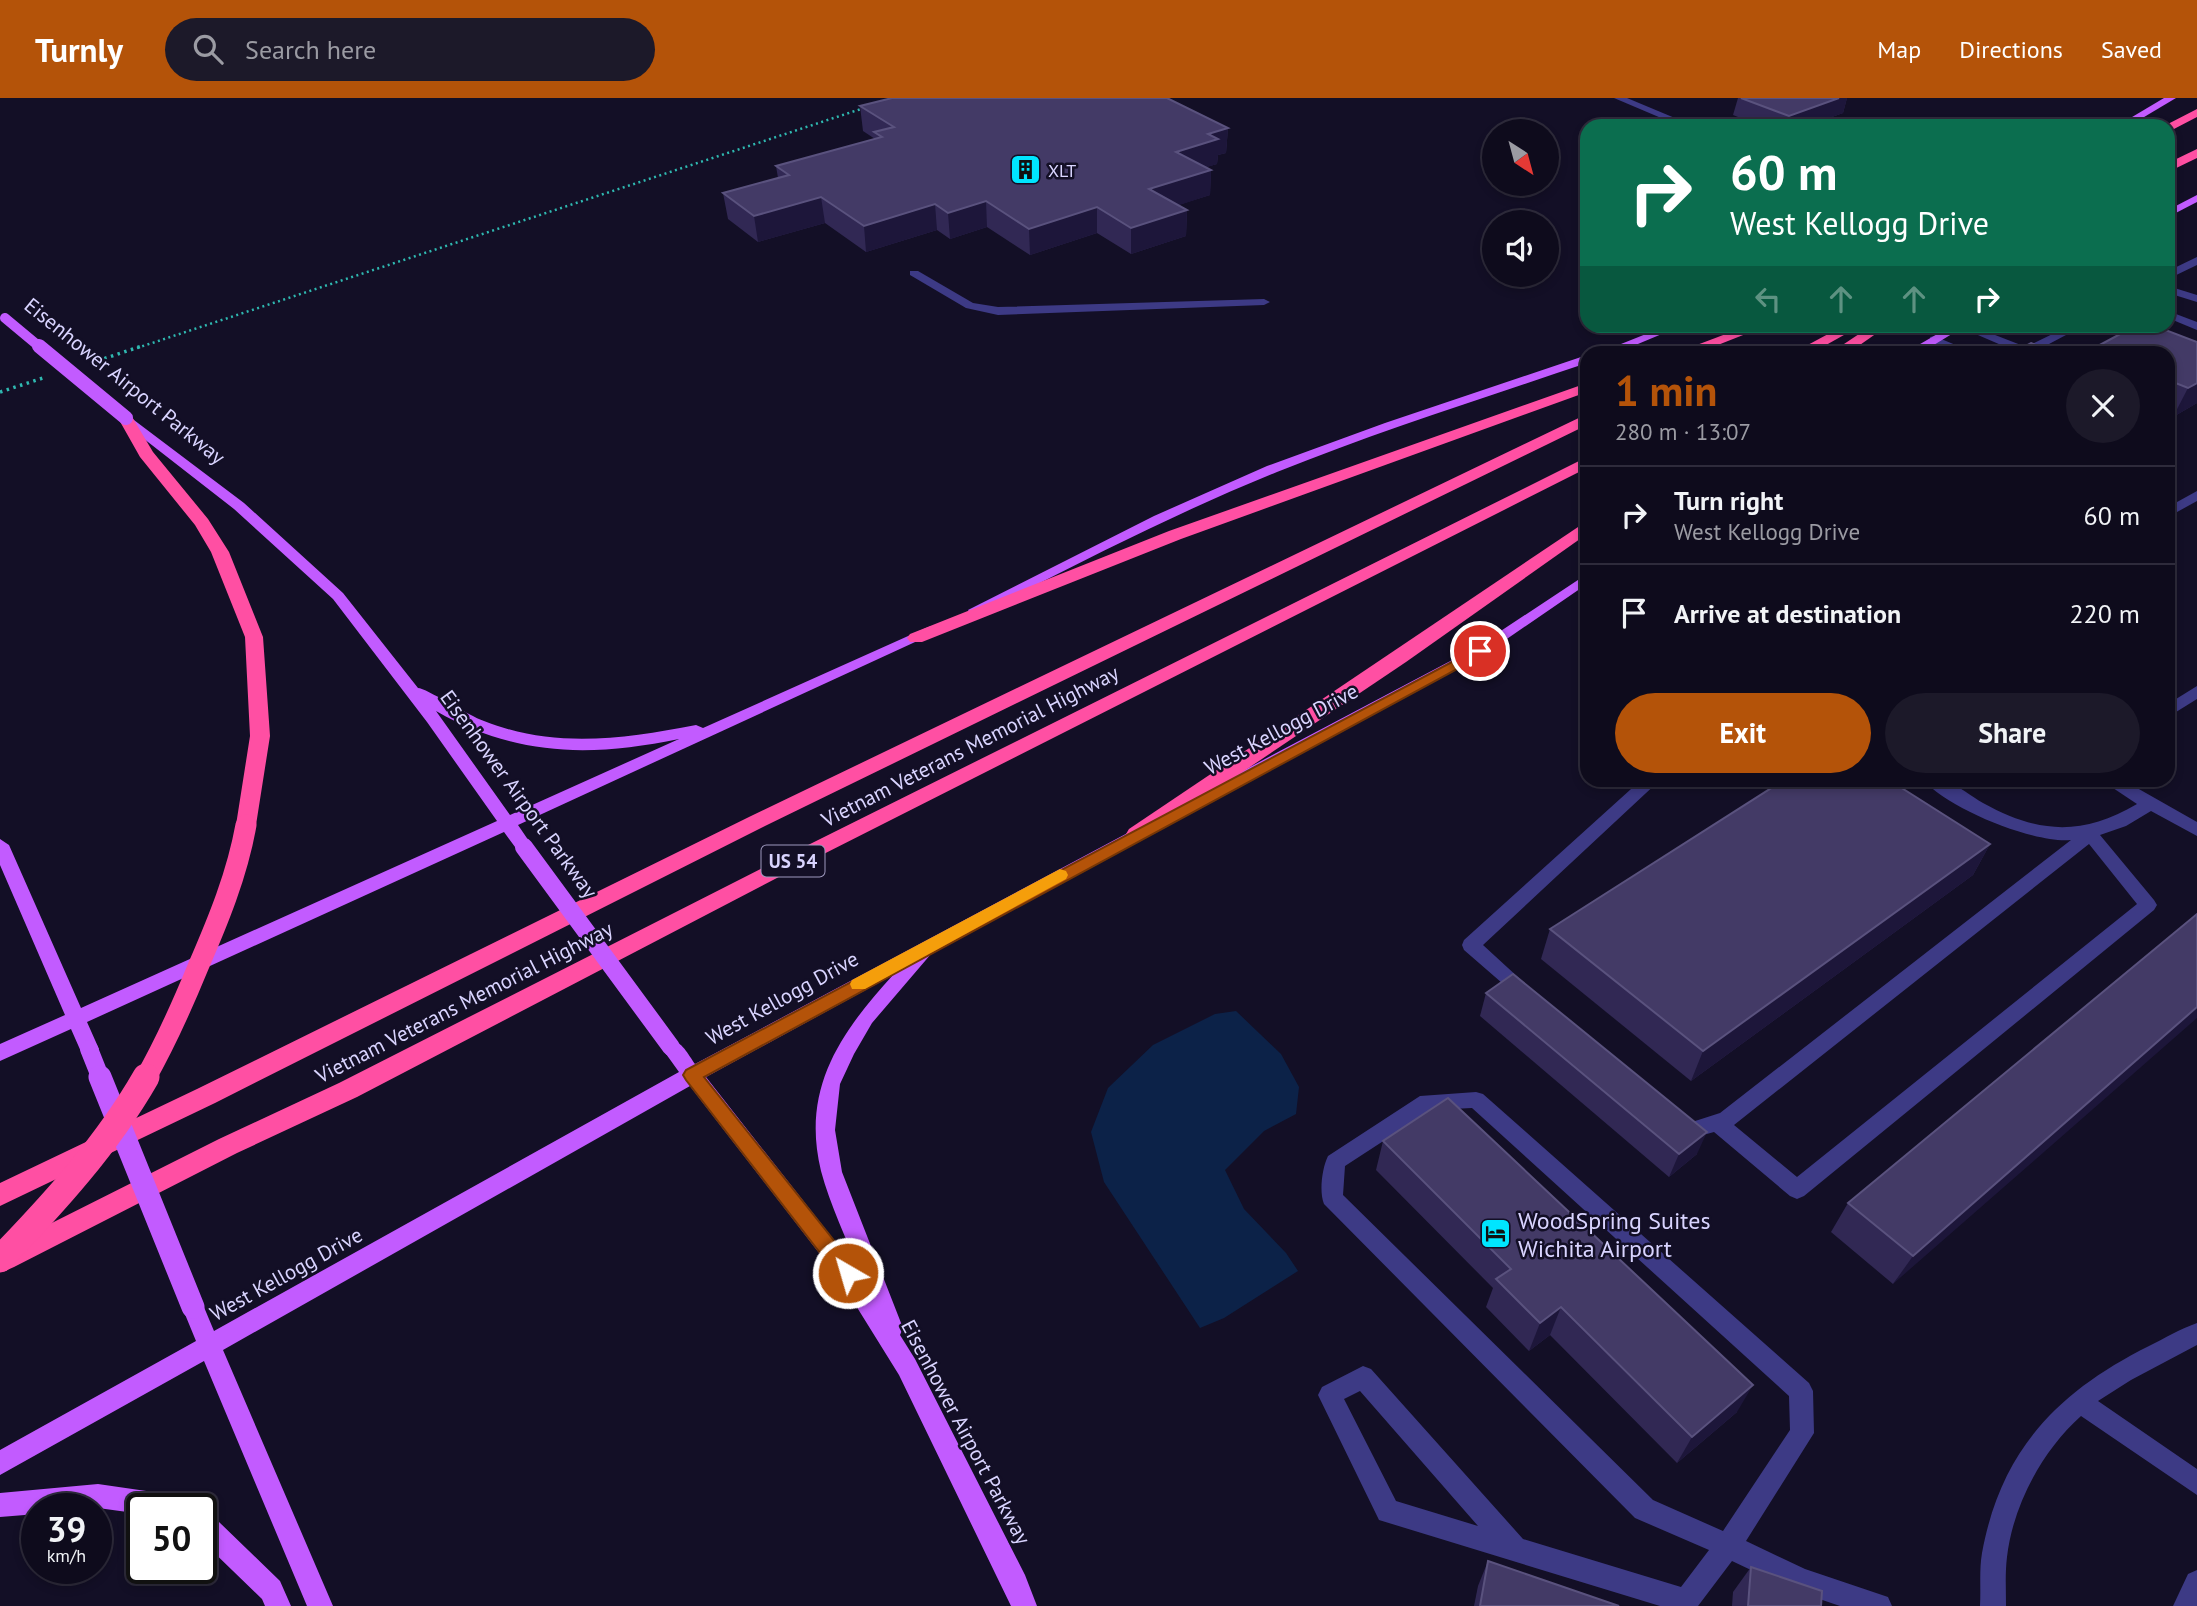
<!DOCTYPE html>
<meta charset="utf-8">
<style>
body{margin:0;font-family:"PT Sans",sans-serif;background:#1c1929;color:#f1f3f6;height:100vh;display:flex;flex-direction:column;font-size:26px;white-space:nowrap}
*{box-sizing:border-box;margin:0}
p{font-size:23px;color:#9b9ba3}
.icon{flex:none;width:38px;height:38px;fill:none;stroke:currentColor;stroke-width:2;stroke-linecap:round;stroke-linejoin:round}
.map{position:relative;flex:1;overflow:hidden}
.drawer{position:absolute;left:1580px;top:248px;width:595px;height:441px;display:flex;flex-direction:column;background:#0e0b1c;border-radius:21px;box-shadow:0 4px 10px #0003,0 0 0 2px #2e2b3b}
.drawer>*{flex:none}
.guide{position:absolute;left:1580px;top:21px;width:595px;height:214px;border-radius:21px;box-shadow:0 4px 10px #0003,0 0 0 2px #2e2b3b;background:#0b6e4f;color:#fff;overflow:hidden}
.needle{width:46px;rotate:144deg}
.buttons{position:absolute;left:1482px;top:21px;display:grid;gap:14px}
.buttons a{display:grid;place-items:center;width:77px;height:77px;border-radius:50%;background:#0e0b1c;box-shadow:0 4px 10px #0003,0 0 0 2px #2e2b3b;font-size:35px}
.speed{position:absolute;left:21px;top:1395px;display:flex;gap:14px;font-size:35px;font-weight:700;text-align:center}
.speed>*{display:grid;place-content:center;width:91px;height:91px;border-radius:50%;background:#0e0b1c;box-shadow:0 4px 10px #0003,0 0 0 2px #2e2b3b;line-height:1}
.speed small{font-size:18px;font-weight:400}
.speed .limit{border:4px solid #111;border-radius:10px;background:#fff;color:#111}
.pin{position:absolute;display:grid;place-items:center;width:60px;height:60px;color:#fff;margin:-30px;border:4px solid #fff;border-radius:50%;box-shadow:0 2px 7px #0007}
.me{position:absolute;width:77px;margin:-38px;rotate:322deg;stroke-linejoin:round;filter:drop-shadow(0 0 5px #0008)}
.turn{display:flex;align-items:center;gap:24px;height:147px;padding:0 35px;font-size:32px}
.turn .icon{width:91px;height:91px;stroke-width:2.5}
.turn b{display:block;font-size:49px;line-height:60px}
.lanes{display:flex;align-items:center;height:66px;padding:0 35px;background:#0003;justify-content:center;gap:35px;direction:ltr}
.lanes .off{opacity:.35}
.round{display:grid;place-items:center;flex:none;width:74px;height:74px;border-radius:37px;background:#1c1929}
.head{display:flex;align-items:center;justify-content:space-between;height:119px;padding:0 35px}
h1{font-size:42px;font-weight:700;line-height:52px;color:#b45309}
.button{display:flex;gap:14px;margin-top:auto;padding:14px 35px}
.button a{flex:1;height:80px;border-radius:42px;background:#b45309;color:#fff;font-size:28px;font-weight:700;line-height:80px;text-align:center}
.button a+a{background:#1c1929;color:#f1f3f6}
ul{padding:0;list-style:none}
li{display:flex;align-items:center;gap:21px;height:98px;padding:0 35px;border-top:2px solid #2e2b3b}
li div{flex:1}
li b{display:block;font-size:26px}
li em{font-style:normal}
header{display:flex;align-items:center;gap:42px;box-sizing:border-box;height:98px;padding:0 35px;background:#b45309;color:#fff}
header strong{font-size:33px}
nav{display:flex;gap:38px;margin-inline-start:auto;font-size:24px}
.search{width:490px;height:63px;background:#1c1929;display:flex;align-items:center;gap:18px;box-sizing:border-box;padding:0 24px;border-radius:38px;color:#9b9ba3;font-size:26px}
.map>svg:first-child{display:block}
</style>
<header>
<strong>Turnly</strong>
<div class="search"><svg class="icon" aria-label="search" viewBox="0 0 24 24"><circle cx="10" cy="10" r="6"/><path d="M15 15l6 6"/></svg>Search here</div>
<nav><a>Map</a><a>Directions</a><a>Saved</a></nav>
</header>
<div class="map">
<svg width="2197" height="1508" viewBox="0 0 2197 1508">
<rect width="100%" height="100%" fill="#130f26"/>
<polygon fill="#0c2248" points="1236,913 1281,956 1299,989 1296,1016 1264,1033 1225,1072 1244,1111 1286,1155 1298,1173 1224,1220 1200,1230 1104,1084 1091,1034 1108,990 1153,947 1215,916"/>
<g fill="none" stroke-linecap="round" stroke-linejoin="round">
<polyline stroke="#2fb8b0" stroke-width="2.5" stroke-dasharray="2 3.5" stroke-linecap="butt" points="137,250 864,10"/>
<g stroke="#2fb8b0" stroke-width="3.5" stroke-dasharray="2.5 4.5" stroke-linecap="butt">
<polyline points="91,265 142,248"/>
<polyline points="0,294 46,279"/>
</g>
<g fill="#3d3a85" fill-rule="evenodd">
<polygon points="1614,0 1627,0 1694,28 1680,28"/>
<polygon points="2197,159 2197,167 2168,181 2168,173"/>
<polygon points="910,173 918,173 973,205 998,209 1264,201 1270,204 1264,207 998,217 966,210 910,177"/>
<polygon points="2168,188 2197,197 2197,204 2168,195"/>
<polygon points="2168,213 2197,224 2197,232 2168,220"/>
<polygon points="1957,228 1972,228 2026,249 2069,228 2083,228 2030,256 2022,256"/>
<polygon points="1934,238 1970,253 1972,256 1955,256 1930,245 1930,239"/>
<polygon points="2197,393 2197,403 2168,419 2168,409"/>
<polygon points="2197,588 2197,601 2168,619 2168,606"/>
<polygon points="1641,682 1660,682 1483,847 1533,893 1531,898 1524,900 1517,898 1464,852 1462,847 1464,842"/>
<path d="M1924,682C1930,682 1940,681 1946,683C1958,687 1972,699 1983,705C2039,736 2082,738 2137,706L2101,682H2123L2197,724V738L2151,713L2126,728L2100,737L2154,802L2157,807L2154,812L1804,1098L1797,1101L1790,1098L1714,1034L1689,1041L1674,1033L1671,1027L1674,1021L1681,1019L1692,1024L1720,1015L2071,742C2035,746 1946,710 1924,682ZM2089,746L2137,806L1797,1079L1734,1027Z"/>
<path d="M1476,994L1483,996L1809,1285L1813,1293L1814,1335L1746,1443L1805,1471L1888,1499L1892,1508H1840L1793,1492L1732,1463L1698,1508H1660L1379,1422L1318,1297L1322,1289L1363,1268L1371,1271L1523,1441L1681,1489L1709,1452L1635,1420L1324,1106C1319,1094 1322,1070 1328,1058L1420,998ZM1472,1010L1789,1298L1790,1332L1723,1433L1653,1402L1343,1097L1345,1068L1431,1012ZM1360,1293L1478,1428L1396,1403L1344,1301Z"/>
<path d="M2197,1225V1247L2131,1282L2098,1303L2197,1371V1397L2081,1318C2042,1353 2013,1407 2007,1459C2005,1475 2006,1492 2006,1508H1980C1981,1490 1979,1472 1982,1455C2001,1351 2059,1293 2149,1248C2165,1240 2180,1231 2197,1225Z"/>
<polygon points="2197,1472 2197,1508 2173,1508 2188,1476"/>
</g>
<g fill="#c25bff" fill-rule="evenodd">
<polygon points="2164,0 2176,0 2129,28 2117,28"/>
<polygon points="2197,97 2197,104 2168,119 2168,112"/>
<polygon points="1666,228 1681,228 1614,256 1596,256"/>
<polygon points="1951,228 1965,228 1919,256 1903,256"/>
<path d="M1587,257V265C1484,300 1379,333 1277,374C1175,415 1078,466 980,515H970L968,512L1154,418L1267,368L1385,325Z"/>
<path d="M126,316L244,405L343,495L418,590C426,590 469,618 484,623C555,651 623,641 696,627L703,630L926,530L931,528L939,533L518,727L533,749L530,753H518L504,734L87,924L99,951L96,956L89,959L82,956L71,931L0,963V946L65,917L0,767V741L9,747L81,910L497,723L427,624L333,501L234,411L121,323L120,320ZM436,613C517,659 591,659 679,641L510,717Z"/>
<polygon points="1587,476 1587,486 1485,556 1190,715 1184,717 1175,711 1178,707 1475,550"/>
<path d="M1150,723L1156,725L1159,729L1156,733L931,856L872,925L854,956L840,986L835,1032L842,1074L903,1230L900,1237L915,1261L1025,1477L1037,1508H1011L899,1277L840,1182L690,988L223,1252L333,1508H307L204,1263L0,1377V1352L196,1243L182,1209L185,1202L193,1199L201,1202L214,1233L679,974L661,949L664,944C680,938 687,955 695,966ZM893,877C840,935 801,991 821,1073C830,1107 847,1141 859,1174L706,979Z"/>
<polygon points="98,1386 160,1395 177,1401 180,1410 142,1410 142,1416 98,1410 37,1410 37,1416 0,1419 0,1395"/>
<polygon points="201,1415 218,1423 280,1483 291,1508 265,1508 262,1501 201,1442"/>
</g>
<g fill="#ff4fa3" fill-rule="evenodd">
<polygon points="2197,11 2197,19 2172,32 2168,33 2168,28 2164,28"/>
<polygon points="2197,51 2197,60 2168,74 2168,65"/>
<polygon points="1747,228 1766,228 1695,256 1673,256"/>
<polygon points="1843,228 1860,228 1810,256 1791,256"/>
<polygon points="1871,228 1887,228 1847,256 1829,256"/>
<polygon points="1587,285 1587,294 1181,441 922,544 910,544 907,540 910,536 1169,433"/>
<polygon points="126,315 131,317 153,354 208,421 229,454 263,539 270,638 256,727 253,732 246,734 239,732 236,727 250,638 245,539 211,454 195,427 140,359 118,320"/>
<polygon points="1587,316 1587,327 765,728 215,1005 0,1108 0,1085 197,991 751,718"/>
<polygon points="1587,359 1587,370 798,769 357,999 237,1055 14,1169 5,1173 0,1171 0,1151 219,1041 339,985 784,759"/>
<polygon points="1587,423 1587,436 1406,564 1143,741 1136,743 1129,741 1126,736 1129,731"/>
</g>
<polyline stroke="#c25bff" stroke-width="10" points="5,220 41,250"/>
<polyline stroke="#c25bff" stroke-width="14" points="39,248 126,320"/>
<g stroke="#c25bff" stroke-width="18">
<polyline points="524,749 671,949"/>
<polyline points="89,951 101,981"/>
</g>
<polyline stroke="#c25bff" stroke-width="23" points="100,979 193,1209"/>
<path stroke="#ff4fa3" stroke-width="21" d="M145,981C166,944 182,908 198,869C218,823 237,777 246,727"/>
<path stroke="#ff4fa3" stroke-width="27" d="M0,1161C54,1105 107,1047 146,979"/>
</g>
<g fill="#312854">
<polygon points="1738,0 1847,0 1843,15 1807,28 1761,28 1733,17"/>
<polygon points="860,8 1228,30 1226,55 1218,57 1217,66 1206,69 1211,72 1210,97 1178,107 1187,112 1186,138 1131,156 1097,135 1030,157 987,129 950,141 937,132 866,154 825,125 758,144 728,121 723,95 778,80 776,68 875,41 863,33"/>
<polygon points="2197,244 2197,305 2173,319 2168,317 2168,256"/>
<polygon points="1990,746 1973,777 1691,983 1541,861 1550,831"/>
<polygon points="2197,816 1893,1186 1831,1134 1848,1105"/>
<polygon points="1486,895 1697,1056 1669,1079 1480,918"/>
<polygon points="1383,1043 1737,1314 1677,1365 1550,1237 1529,1253 1486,1209 1493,1190 1376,1072"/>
<polygon points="1488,1463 1619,1508 1474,1508 1478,1488"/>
<polygon points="1751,1469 1821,1508 1732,1508 1733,1494"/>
</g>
<g fill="#1d163a">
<polygon points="1839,0 1847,0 1843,15 1807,28 1786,28 1789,18"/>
<polygon points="1228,30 1226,55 1218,57 1217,66 1175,79 1176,54 1208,36"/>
<polygon points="1211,72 1210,97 1149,117 1149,91"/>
<polygon points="821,99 825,125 758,144 754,118"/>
<polygon points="986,103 987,129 950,141 948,115"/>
<polygon points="935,106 937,132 866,154 864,128"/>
<polygon points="1097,109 1097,135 1030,157 1029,131"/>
<polygon points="1187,112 1186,138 1131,156 1131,130"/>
<polygon points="2197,285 2197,305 2173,319 2188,290"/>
<polygon points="1990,746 1973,777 1691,983 1703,953"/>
<polygon points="2197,909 2197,920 1893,1186 1913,1158"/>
<polygon points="1707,1034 1697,1056 1669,1079 1679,1056"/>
<polygon points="1561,1209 1550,1237 1529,1253 1540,1225"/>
<polygon points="1753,1287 1737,1314 1677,1365 1692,1339"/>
</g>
<g fill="#433a66" stroke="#5a527e" stroke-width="2">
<polygon points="892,0 1167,0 1228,30 1208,36 1218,41 1176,54 1211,72 1149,91 1187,112 1131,130 1097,109 1029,131 986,103 948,115 935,106 864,128 821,99 754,118 723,95 789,77 776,68 882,39 874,34 894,29 860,8"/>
<polygon points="1741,0 1839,0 1789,18"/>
<polygon points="2135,228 2155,228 2197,244 2197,285 2188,290 2168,282 2168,256 2083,256"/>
<polygon points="2031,245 2056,256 2011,256"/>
<polygon points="1784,682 1889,682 1990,746 1703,953 1550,831"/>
<polygon points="2197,816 2197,909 1913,1158 1848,1105"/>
<polygon points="1513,876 1707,1034 1679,1056 1486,895"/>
<polygon points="1448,1000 1753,1287 1692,1339 1561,1209 1540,1225 1496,1181 1511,1171 1383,1043"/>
<polygon points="1488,1463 1619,1508 1480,1508"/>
<polygon points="1751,1469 1822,1493 1821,1508 1748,1508"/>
</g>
<polygon fill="#b45309" stroke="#753606" stroke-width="2" points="1480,549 1487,553 1485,556 704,979 855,1169 858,1175 855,1182 848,1184 841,1182 686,982 683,977 686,972"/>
<polygon fill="#f59e0b" points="1060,771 1066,773 1068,777 1066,781 865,891 852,891 850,886 852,882"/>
<defs>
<symbol id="building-square" viewBox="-11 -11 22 22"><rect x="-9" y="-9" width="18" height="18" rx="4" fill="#00e5ff" stroke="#130f26"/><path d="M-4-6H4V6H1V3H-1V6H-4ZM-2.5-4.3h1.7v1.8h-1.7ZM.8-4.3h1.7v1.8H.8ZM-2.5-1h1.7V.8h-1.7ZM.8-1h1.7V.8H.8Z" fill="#111"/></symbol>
<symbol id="hotel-square" viewBox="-11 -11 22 22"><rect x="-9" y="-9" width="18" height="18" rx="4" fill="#00e5ff" stroke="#130f26"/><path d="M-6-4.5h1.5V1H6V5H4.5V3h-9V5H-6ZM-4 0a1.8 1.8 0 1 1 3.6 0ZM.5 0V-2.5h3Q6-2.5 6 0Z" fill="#111"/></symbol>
</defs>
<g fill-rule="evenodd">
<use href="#building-square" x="1008" y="54" width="35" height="35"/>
<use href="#hotel-square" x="1478" y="1118" width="35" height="35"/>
</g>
<g text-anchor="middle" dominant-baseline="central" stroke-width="5" stroke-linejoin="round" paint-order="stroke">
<g font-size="18" fill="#d9d4ff" stroke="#130f26" text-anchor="start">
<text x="1048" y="72">XLT</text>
</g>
<rect fill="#130f26" stroke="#9e99be" stroke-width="2" x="761.5" y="747.5" width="63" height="31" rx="5"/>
<g font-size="19" font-weight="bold" fill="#d9d4ff">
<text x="793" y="763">US 54</text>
</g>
<g font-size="21" fill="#d9d4ff" stroke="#130f26">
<text transform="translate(125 283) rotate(39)">Eisenhower Airport Parkway</text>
<text transform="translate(1281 631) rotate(-28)">West Kellogg Drive</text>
<text transform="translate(970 648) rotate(-27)">Vietnam Veterans Memorial Highway</text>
<text transform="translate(519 696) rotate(54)">Eisenhower Airport Parkway</text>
<text transform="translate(782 900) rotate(-29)">West Kellogg Drive</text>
<text transform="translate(464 904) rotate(-27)">Vietnam Veterans Memorial Highway</text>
<text transform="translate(286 1176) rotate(-29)">West Kellogg Drive</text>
<text transform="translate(966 1334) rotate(62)">Eisenhower Airport Parkway</text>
</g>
<g font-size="24" fill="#d9d4ff" stroke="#130f26" text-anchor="start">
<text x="1518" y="1122">WoodSpring Suites<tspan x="1518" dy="28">Wichita Airport</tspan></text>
</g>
</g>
</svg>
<div class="buttons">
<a><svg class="needle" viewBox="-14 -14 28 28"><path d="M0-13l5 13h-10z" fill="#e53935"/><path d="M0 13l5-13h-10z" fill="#9b9ba3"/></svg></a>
<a><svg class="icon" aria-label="sound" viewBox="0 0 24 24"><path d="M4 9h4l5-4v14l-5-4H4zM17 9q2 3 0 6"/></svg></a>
</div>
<div class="speed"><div>39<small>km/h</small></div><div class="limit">50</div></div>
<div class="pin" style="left:1480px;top:553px;background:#d93025"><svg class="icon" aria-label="arrive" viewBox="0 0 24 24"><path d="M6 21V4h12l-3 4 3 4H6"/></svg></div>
<svg class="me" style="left:848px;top:1175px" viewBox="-20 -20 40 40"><circle r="17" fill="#b45309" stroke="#fff" stroke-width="3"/><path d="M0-11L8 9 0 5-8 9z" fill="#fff"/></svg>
<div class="guide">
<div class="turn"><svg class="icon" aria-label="right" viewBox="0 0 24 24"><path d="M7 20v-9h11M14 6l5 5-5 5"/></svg><div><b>60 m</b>West Kellogg Drive</div></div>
<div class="lanes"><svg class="icon off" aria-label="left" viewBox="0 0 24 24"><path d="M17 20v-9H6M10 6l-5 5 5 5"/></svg><svg class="icon off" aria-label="ahead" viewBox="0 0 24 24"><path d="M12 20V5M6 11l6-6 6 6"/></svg><svg class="icon off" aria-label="ahead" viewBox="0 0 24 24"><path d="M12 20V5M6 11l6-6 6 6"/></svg><svg class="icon" aria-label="right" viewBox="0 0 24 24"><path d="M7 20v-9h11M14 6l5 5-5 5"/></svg></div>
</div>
<section class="drawer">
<div class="head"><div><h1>1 min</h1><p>280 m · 13:07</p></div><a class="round"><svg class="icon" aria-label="close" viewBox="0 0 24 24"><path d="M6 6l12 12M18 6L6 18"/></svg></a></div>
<ul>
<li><svg class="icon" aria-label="right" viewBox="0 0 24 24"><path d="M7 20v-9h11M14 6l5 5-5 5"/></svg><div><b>Turn right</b><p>West Kellogg Drive</p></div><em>60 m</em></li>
<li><svg class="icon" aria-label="arrive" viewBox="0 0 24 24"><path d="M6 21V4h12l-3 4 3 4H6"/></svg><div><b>Arrive at destination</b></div><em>220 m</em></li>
</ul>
<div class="button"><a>Exit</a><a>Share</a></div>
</section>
</div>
